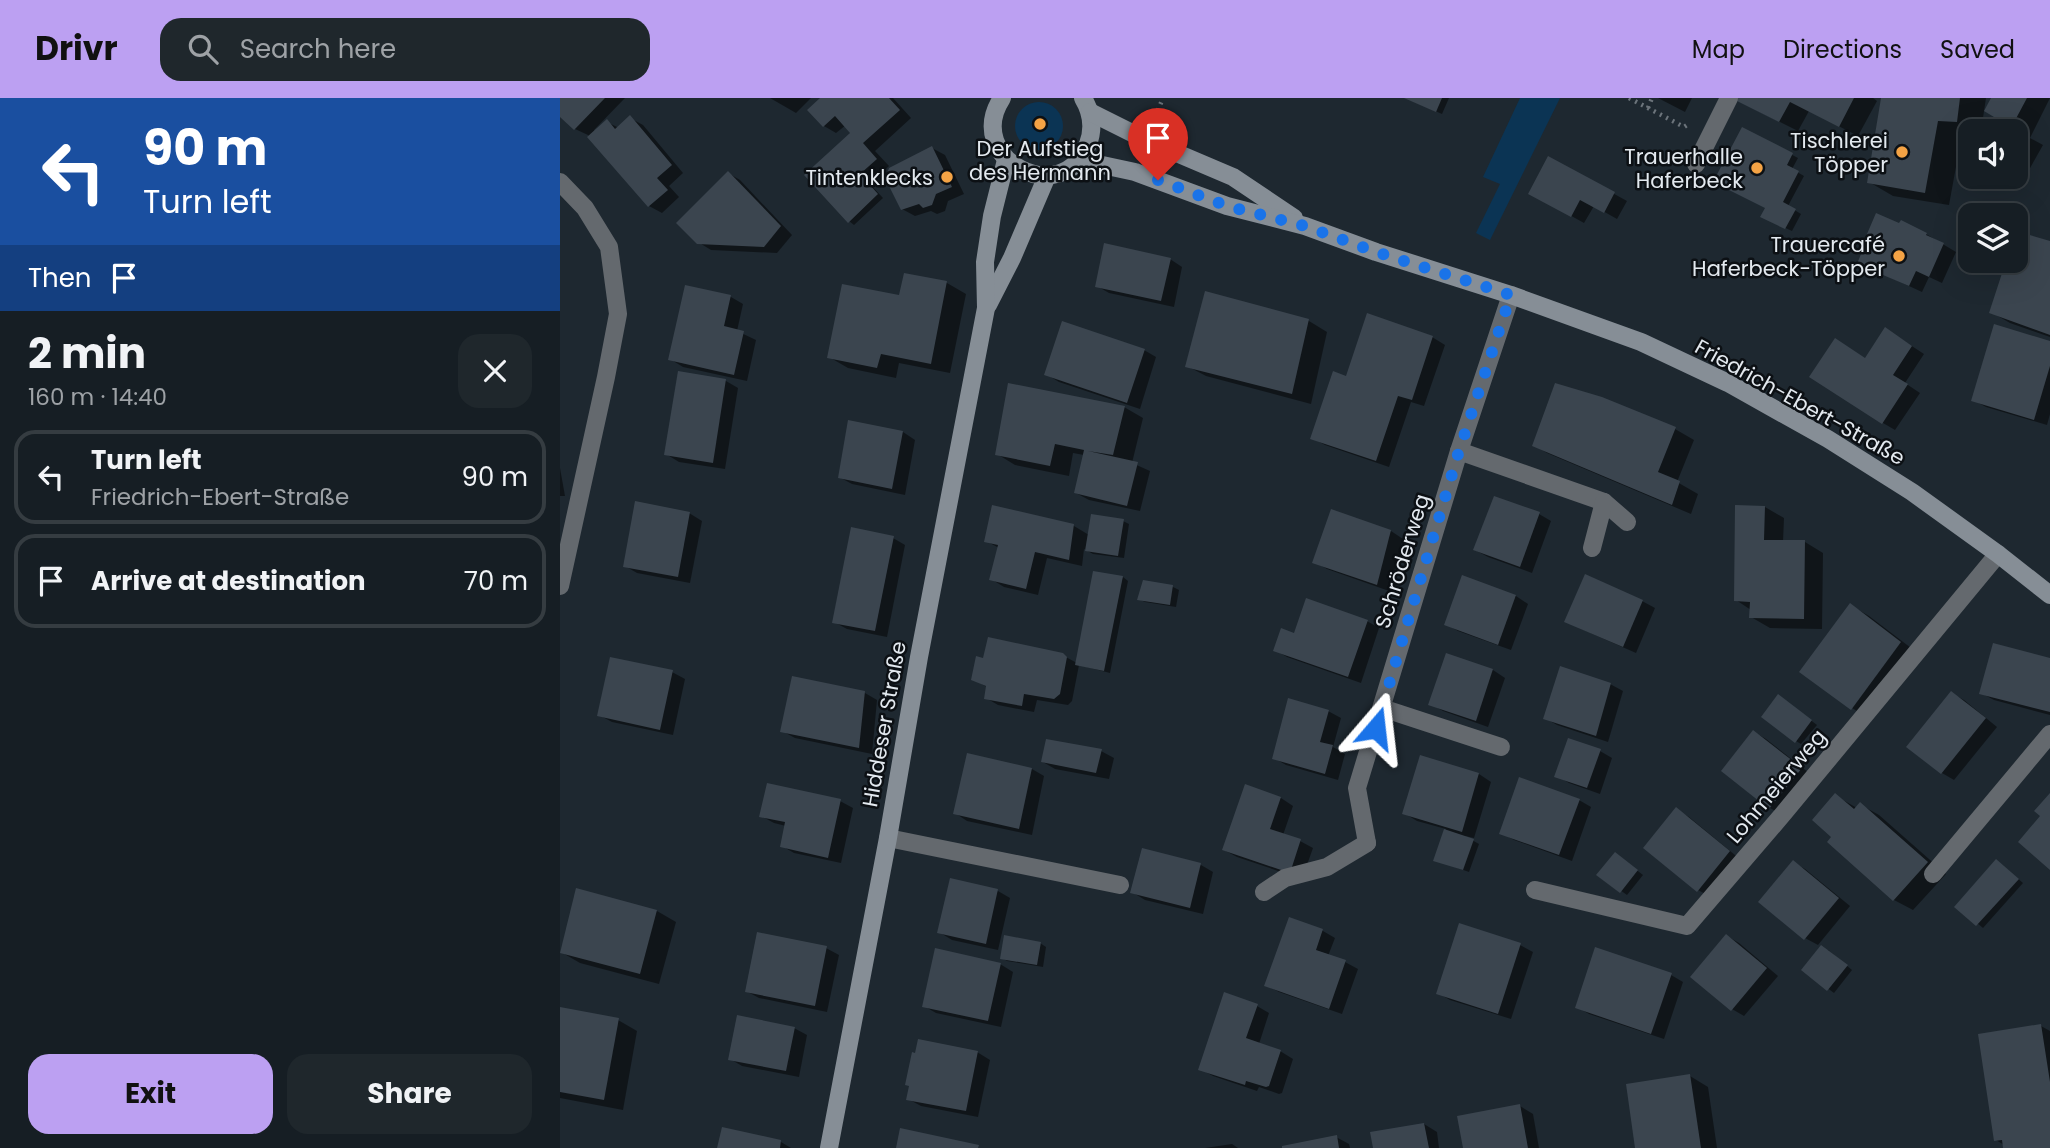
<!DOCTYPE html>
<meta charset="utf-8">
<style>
body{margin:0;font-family:Poppins,sans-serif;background:#1f272c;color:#f1f3f6;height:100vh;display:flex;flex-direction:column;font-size:26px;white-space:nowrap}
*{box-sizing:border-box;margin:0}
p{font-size:23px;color:#9ea2a6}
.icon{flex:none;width:38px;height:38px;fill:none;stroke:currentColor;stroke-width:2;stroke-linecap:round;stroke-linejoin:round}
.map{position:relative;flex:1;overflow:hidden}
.details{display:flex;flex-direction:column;background:#161e24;width:560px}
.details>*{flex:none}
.guide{background:#1a4fa0;color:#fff;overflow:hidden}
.tools{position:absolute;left:1398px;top:21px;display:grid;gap:14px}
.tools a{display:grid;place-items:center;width:70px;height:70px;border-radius:14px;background:#161e24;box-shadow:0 7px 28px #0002,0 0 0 2px #353c41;font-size:35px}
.pin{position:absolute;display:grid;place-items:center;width:60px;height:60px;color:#fff;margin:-72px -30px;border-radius:50% 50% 50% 0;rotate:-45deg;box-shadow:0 0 7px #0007}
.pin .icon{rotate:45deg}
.me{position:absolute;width:77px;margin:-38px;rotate:17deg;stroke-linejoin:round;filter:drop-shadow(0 0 5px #0008)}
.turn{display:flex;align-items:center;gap:24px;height:147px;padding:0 28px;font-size:32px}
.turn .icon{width:91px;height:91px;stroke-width:2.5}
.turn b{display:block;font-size:49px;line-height:60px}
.then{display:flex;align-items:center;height:66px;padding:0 28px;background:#0003;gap:14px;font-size:26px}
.round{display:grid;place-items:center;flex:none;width:74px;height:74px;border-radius:21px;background:#1f272c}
.head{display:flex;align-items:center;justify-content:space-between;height:119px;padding:0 28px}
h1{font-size:42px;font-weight:700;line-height:52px}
.primary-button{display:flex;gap:14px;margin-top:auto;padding:14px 28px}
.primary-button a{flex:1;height:80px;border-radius:21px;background:#bca0f2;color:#111;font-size:28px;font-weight:700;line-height:80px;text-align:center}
.primary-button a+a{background:#1f272c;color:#f1f3f6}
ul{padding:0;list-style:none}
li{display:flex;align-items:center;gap:21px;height:94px;margin:0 14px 10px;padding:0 14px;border:4px solid #353c41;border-radius:21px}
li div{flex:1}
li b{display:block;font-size:26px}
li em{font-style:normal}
header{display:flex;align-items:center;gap:42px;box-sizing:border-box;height:98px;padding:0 35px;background:#bca0f2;color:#111}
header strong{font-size:33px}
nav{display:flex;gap:38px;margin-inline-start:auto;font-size:24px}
.search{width:490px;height:63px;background:#1f272c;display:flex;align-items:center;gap:18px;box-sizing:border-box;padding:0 24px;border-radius:21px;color:#9ea2a6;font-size:26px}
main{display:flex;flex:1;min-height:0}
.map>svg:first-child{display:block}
</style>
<header>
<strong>Drivr</strong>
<div class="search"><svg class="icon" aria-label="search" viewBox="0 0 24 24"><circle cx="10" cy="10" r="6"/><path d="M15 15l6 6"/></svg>Search here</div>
<nav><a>Map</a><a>Directions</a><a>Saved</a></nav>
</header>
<main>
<section class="details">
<div class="guide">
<div class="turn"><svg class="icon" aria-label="left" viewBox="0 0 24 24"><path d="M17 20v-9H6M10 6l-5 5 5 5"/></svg><div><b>90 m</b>Turn left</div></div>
<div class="then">Then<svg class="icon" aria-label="arrive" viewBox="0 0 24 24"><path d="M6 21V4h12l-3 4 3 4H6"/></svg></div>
</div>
<div class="head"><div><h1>2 min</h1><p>160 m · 14:40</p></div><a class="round"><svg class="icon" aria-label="close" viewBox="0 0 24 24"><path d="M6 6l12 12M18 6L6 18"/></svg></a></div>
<ul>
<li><svg class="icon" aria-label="left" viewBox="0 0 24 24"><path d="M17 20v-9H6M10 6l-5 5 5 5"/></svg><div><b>Turn left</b><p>Friedrich-Ebert-Straße</p></div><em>90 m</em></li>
<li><svg class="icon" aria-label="arrive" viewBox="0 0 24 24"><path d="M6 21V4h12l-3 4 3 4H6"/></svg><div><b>Arrive at destination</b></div><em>70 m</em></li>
</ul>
<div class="primary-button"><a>Exit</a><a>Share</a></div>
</section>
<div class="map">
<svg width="1490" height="1050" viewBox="0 0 1490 1050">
<rect width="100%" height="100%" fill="#1e2830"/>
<g fill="#0b3454">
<polygon points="960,0 1000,0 930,142 916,135 940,86 923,79"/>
<circle cx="479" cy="28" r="24"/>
</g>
<g fill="#0007">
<polygon points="0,0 65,0 34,32 36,34 47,24 59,30 70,20 83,27 123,75 109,88 119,99 102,115 89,108 28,37 15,31 0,16"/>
<polygon points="210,0 251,0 236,15"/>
<polygon points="263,0 333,0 351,20 315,53 329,68 310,86 323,100 294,127 289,123 293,35 286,27 276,35 264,28"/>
<polygon points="846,0 889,0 882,16"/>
<polygon points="1098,0 1132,0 1125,14"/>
<polygon points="1180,0 1313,0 1317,3 1298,38 1249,13 1238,33 1198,13"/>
<polygon points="1322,0 1426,0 1421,33 1410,33 1410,36 1402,36 1389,107 1333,98 1309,84"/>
<polygon points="1433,0 1490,0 1470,40 1483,47 1460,88 1443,79 1456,79 1456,33 1435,33 1441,21"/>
<polygon points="1183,31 1238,60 1232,71 1244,78 1228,108 1241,116 1232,133 1208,122 1208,110"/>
<polygon points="372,50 385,57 404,96 388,103 385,113 377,116 371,113 355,118 342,111"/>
<polygon points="989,60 1067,103 1057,121 1034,108 1024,125 970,95"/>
<polygon points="168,75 180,82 232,137 217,155 151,152 138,144"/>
<polygon points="1366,136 1396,154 1382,185 1369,179 1362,194 1299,165"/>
<polygon points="1456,137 1490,145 1490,239 1450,225 1431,214 1448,163 1456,163"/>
<polygon points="610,161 622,169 614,209 549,195 537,188"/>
<polygon points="345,177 387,185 406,196 390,275 339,265 336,280 288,270 269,259 340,200"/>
<polygon points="127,189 171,199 183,206 177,233 196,242 187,283 123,269 110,261"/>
<polygon points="646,196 749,223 767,234 751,306 646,278 627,268"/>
<polygon points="872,239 885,247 864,308 851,304 829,369 765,347 752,340 787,280"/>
<polygon points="1338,239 1364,256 1345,285 1360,295 1335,332 1323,325 1306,262"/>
<polygon points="1490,245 1490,316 1487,327 1426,309 1413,302"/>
<polygon points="584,252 596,259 580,311 499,284 486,276"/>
<polygon points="120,275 166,283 178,290 165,371 119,364 106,356"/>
<polygon points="1042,301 1115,331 1134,342 1117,384 1138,396 1131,416 987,355 974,347"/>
<polygon points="564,309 583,320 572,365 590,373 580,413 529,402 516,395 524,357 513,355 509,378 455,367 437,356"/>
<polygon points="343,334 355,342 345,397 292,386 279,379"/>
<polygon points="0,370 5,398 0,398"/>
<polygon points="1205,409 1224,420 1223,444 1245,444 1263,455 1262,531 1210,530 1191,519 1191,512 1176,502"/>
<polygon points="129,415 142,423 130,485 77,475 65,468"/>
<polygon points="979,416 991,423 972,475 928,459 915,452"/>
<polygon points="563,423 569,426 564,460 533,456 524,451 522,468 487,460 478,497 444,489 431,481 439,450 426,443 514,428 529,437"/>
<polygon points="831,433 843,441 829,493 767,471 755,464"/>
<polygon points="333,440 345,447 327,539 287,531 274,524"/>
<polygon points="563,479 568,483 550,575 519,567 512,603 508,607 477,602 474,614 438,607 426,600 427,589 413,581 502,557 517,565"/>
<polygon points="903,479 956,498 968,506 951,552 898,533 886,526"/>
<polygon points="613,489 619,492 616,509 585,504 579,501"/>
<polygon points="1082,503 1095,510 1076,555 1019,530"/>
<polygon points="1290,507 1309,518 1359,556 1310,621 1292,610"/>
<polygon points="807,523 819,530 801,585 727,559 715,552 735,537"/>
<polygon points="887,557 933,572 945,580 928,629 883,613 871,606"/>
<polygon points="1490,562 1490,617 1434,602 1421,595"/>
<polygon points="112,574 125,581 113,637 52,624 39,617"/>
<polygon points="1050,586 1063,593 1048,644 997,627 985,620"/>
<polygon points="305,595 317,602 312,656 235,640 222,633"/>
<polygon points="1391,595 1404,602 1437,629 1394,682 1382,675 1348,648"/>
<polygon points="1224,602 1257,627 1241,646 1236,643"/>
<polygon points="768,613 781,620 773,649 785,656 778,682 726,667 714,660"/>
<polygon points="1194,634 1206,641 1253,678 1223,717 1210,710 1163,672"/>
<polygon points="541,653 554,660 549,681 495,671 483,664"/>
<polygon points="1040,653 1052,660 1040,696 1009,685 997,678"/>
<polygon points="472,671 484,678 472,737 407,723 395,715"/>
<polygon points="919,676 931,684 914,740 905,738 919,746 909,774 875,762 886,731 857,723 844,715"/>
<polygon points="686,688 721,700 733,708 723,737 740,743 753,750 742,781 677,759 664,752"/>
<polygon points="1276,698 1297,710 1301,707 1319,717 1386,776 1353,812 1334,802 1269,744 1274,739"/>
<polygon points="1019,702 1031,709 1012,763 954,742 941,735"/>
<polygon points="280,703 293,710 281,765 234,755 222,748 226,728 214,725 201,718"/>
<polygon points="1117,712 1129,719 1181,762 1151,799 1138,792"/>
<polygon points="1061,760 1083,777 1067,797 1039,777"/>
<polygon points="1233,764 1245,771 1290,808 1258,847 1245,840"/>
<polygon points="641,767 653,774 643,816 585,802 572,794"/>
<polygon points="1442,767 1463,785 1423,830 1397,808"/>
<polygon points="17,792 97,813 116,824 99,886 20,865 1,854"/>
<polygon points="438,793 450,800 438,852 392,842 379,834"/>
<polygon points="730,821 763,833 775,840 768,858 785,864 798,871 782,916 719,894 706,887"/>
<polygon points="1167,838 1179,845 1218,878 1184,918 1172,911"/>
<polygon points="480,845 486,849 483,869 447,863 442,860"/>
<polygon points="960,847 973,854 951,921 890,902 878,895"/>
<polygon points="266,850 279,857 267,914 199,900 186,893"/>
<polygon points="1268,852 1292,872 1274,895 1243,872"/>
<polygon points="440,866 453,874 441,929 376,915 364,908"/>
<polygon points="1111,877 1123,884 1104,941 1029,916 1017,909"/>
<polygon points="697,908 709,915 699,946 720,953 733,961 722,995 719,996 699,989 697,993 653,978 640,971"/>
<polygon points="0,911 58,922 77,933 63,1012 0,1000"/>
<polygon points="1481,928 1490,933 1490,1050 1445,1050 1444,1047 1436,1042"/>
<polygon points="234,930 247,937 239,979 182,968 170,961"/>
<polygon points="417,954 430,962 418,1019 361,1008 348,1001 357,957"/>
<polygon points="1130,978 1148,989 1157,1050 1077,1050"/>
<polygon points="960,1008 973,1016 979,1050 905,1050"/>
<polygon points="864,1026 877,1034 879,1050 815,1050"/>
<polygon points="776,1039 789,1046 790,1050 724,1050"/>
<polygon points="221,1044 231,1050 159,1050"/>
<polygon points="672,1046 678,1050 645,1050"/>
</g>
<g fill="#3b454f">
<polygon points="0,0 45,0 14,32 0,19"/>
<polygon points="260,0 329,0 340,12 303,45 317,61 300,76 318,96 288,125 244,77 290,35 275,18 263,29 247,12"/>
<polygon points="844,0 882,0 876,14"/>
<polygon points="1178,0 1294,0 1279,29 1230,4 1219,24 1177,3"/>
<polygon points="1321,0 1400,0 1397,24 1378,23 1365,95 1307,85"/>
<polygon points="1431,0 1467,0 1452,28 1465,35 1456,51 1456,33 1433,33 1439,22 1424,13"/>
<polygon points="70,17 112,67 97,80 108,92 88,109 27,39 47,21 55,31"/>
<polygon points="1182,29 1233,55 1227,67 1239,73 1223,104 1236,111 1225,131 1200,119 1205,110 1153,84"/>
<polygon points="372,48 392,89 376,96 372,107 363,110 359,106 341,112 328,86 327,76 329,70"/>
<polygon points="988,58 1055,94 1044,115 1020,102 1011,119 968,96"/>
<polygon points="168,73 221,128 204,149 137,146 116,125"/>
<polygon points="1316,115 1339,125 1341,122 1367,135 1366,137 1384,145 1369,179 1356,173 1349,188 1297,166 1303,151 1301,150"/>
<polygon points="1456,133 1490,143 1490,237 1429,215 1446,163 1456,163"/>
<polygon points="544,145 611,160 601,203 535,189"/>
<polygon points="344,175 387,183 371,266 321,256 317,270 267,260 282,186 339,197"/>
<polygon points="125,187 171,197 164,228 184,233 174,277 108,262"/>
<polygon points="645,193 749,221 732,296 625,269"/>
<polygon points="807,215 873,238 852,302 838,298 816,363 750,341 773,273 786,278"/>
<polygon points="502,223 585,251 567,305 484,277"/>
<polygon points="1434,226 1490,243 1490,268 1474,322 1411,303"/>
<polygon points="1325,229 1352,248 1333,277 1348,286 1322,326 1249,279 1275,240 1305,260"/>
<polygon points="118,273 166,281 153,365 104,357"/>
<polygon points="448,285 565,308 553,357 528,353 578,364 567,408 514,395 524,352 495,346 490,368 435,357"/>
<polygon points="995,285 1042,299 1116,329 1098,374 1120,383 1112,407 972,348"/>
<polygon points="288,322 343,333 332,391 278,380"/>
<polygon points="934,398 980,414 960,469 913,452"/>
<polygon points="75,403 130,414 118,479 63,469"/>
<polygon points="432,407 514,426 509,462 475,454 466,491 429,482 438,447 424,444"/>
<polygon points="1175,407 1205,408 1204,442 1245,442 1244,521 1189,520 1190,504 1174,503"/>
<polygon points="771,411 831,432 817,487 752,465"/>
<polygon points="531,416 564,421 558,458 525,453"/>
<polygon points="291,429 334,438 315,533 272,525"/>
<polygon points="533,473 563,478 544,573 515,567"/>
<polygon points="1025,476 1083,502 1063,549 1004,524"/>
<polygon points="902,477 956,497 938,547 884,527"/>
<polygon points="583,482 613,487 610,507 577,502"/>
<polygon points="746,500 808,522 788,579 713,553 721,530 734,535"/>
<polygon points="1290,505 1341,544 1291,612 1239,574"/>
<polygon points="428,539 503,555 507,559 500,596 494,601 464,596 462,608 424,601 426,588 411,582 416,558 423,560"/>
<polygon points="1433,545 1490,560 1490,614 1419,596"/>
<polygon points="886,555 933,571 916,623 868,607"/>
<polygon points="50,559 113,572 100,632 37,618"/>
<polygon points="1000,568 1051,585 1036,638 983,621"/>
<polygon points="232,578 305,593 299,650 220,634"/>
<polygon points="1391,593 1426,620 1381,676 1346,649"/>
<polygon points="1218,596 1252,622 1235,645 1201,619"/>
<polygon points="728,600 769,612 760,644 773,647 765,676 712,661"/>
<polygon points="1193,632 1242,670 1209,711 1161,673"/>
<polygon points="1008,640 1041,651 1027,690 994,679"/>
<polygon points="486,641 542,651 536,675 481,664"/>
<polygon points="407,655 472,670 459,731 393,716"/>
<polygon points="860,657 919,675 902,734 842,716"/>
<polygon points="959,679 1020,701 999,757 939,736"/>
<polygon points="207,685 281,701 268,760 220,749 225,724 199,719"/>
<polygon points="685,686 721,699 710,731 741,741 730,775 662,752"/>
<polygon points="1275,695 1294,711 1300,704 1368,764 1333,803 1267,744 1271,739 1252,722"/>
<polygon points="1490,695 1490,772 1458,744 1480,718 1474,713"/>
<polygon points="1116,709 1170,753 1137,794 1083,750"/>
<polygon points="884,731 914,741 903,772 873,763"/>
<polygon points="582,750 641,765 630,810 570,795"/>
<polygon points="1055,754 1078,772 1060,795 1036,777"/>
<polygon points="1436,761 1459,781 1416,828 1394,809"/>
<polygon points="1233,762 1279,800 1244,842 1198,804"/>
<polygon points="390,780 438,791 426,846 377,835"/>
<polygon points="16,790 97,812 80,876 0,855"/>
<polygon points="729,819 763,831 756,852 786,862 769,911 704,888"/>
<polygon points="899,825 961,845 938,916 876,896"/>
<polygon points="197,834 267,848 255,908 185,894"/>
<polygon points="1166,836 1207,870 1171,913 1130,879"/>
<polygon points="444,837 481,844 477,867 440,861"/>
<polygon points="1261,847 1288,867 1267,893 1241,872"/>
<polygon points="1035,849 1112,875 1091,936 1015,910"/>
<polygon points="375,850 441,865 428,923 362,909"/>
<polygon points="664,894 698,906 686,940 721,952 709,988 706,989 686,983 685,987 638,972"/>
<polygon points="0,909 59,920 44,1002 0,994"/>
<polygon points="177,917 235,929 226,973 168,962"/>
<polygon points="1481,926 1490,984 1490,1050 1443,1050 1442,1042 1434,1043 1418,936"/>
<polygon points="358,941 418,953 406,1013 346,1002 349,988 345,987 352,954 355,955"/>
<polygon points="1130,976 1141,1050 1075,1050 1066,986"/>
<polygon points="960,1006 968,1050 903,1050 897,1018"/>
<polygon points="864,1025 869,1050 813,1050 810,1034"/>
<polygon points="162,1029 221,1042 220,1050 157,1050"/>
<polygon points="340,1030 419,1047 418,1050 336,1050"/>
<polygon points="777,1037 779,1050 722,1050 722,1048"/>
</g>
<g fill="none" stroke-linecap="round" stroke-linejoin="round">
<g stroke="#6c747b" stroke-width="4.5" stroke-dasharray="2 5" stroke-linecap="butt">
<polyline points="1069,0 1124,29 1127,27"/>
<polyline points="1088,10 1092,0"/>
<polyline points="595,19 603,0"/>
</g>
<g stroke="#64696e" stroke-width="18">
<polyline points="1136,66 1169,0"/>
<polyline points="899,353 1044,404 1067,424"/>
<polyline points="1032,450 1044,404"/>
<polyline points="822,610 941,649"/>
<polyline points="328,740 560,787"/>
<polyline points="1373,776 1490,636"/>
<polyline points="704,794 725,780 767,769 807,745"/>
</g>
<g stroke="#64696e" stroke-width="18">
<polyline points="0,84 25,110 49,149 58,216 46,279 0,488"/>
<polyline points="807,745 797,690 899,353 951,197"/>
<polyline points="975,792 1127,828 1223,716 1438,456"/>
</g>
<g stroke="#868e96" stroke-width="18">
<path d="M442,0C402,61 503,113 528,46C534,30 532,15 523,0"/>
<polyline points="530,14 586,42 673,79 734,120"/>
<polyline points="519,62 575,74 667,108 745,128 816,154 951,197 1081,244 1168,285 1268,341 1352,394 1438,456 1490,497"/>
<polyline points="428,207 452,160 487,78"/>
<polyline points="269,1050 328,740 359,559 426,210 425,164 432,118 446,62"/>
</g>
</g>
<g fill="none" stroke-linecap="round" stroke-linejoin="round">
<polyline stroke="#1a73e8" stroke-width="12" stroke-dasharray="0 21.6" points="598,82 667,108 745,128 816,154 951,197 899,353 816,630"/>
</g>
<g fill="#f4a345" stroke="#0c1014" stroke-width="2.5">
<circle cx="480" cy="26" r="7"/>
<circle cx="1342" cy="54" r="7"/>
<circle cx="1197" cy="70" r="7"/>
<circle cx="387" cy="79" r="7"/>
<circle cx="1339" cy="158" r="7"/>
</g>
<g text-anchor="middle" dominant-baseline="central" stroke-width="5" stroke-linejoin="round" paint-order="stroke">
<g font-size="21" fill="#e3e9ef" stroke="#0c1014" text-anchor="end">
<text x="1328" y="42">Tischlerei<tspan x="1328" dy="24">Töpper</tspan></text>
<text x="480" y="50" text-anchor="middle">Der Aufstieg<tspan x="480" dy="24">des Hermann</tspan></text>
<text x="1183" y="58">Trauerhalle<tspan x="1183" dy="24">Haferbeck</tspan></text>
<text x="373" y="79">Tintenklecks</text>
<text x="1325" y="146">Trauercafé<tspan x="1325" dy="24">Haferbeck-Töpper</tspan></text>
</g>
<g font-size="21" fill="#e3e9ef" stroke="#0c1014">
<text transform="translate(1240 304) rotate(29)">Friedrich-Ebert-Straße</text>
<text transform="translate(842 463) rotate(-73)">Schröderweg</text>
<text transform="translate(324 626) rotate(-80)">Hiddeser Straße</text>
<text transform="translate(1216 688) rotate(-50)">Lohmeierweg</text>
</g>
</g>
</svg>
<div class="tools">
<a><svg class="icon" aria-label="sound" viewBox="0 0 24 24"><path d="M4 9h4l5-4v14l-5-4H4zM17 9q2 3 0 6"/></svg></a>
<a><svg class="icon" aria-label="layers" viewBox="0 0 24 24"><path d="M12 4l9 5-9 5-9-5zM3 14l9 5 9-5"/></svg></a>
</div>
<div class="pin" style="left:598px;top:82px;background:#d93025"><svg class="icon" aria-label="arrive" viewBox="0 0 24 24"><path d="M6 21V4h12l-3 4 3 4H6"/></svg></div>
<svg class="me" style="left:816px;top:630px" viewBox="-20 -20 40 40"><path d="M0-17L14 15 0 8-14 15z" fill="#1a73e8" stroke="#fff" stroke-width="4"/></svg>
</div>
</main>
